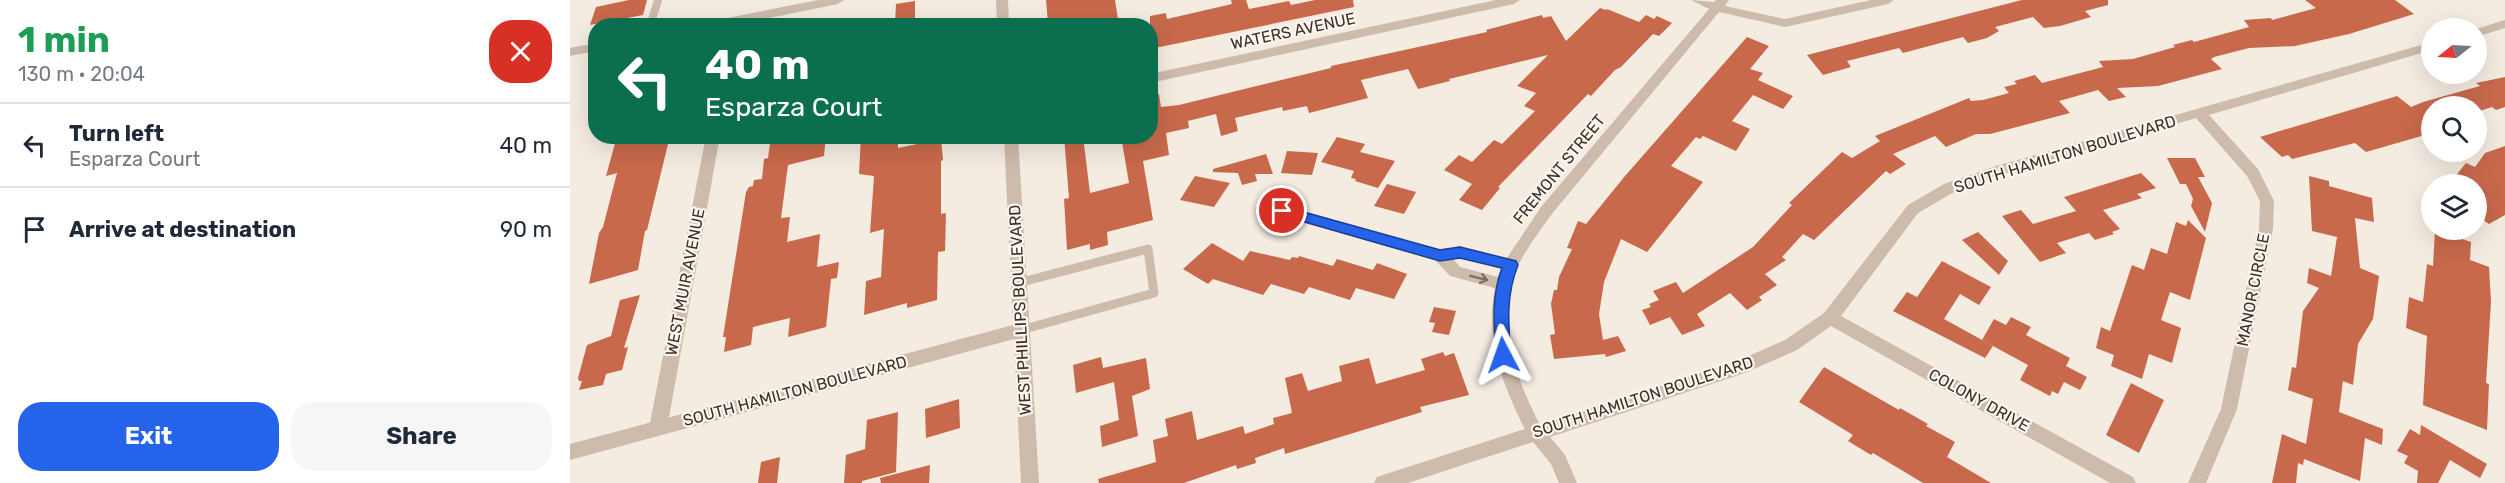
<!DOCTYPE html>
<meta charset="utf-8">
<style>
body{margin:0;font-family:Rubik,sans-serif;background:#f6f6f7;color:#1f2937;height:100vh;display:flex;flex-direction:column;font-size:22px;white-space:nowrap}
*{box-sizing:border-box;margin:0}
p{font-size:20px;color:#747a83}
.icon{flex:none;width:33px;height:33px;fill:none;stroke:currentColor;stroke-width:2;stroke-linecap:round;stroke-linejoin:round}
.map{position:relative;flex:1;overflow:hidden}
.side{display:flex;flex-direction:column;background:#fff;width:570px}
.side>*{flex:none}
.banner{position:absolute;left:18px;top:18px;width:570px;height:126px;border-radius:24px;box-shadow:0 6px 24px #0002;background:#0b6e4f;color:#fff;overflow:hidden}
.needle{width:39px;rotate:252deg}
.tools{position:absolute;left:1851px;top:18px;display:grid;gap:12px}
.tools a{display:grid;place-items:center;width:66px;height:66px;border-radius:50%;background:#fff;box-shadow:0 6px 24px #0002;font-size:30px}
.pin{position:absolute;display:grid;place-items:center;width:51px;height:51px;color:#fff;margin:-26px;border:3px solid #fff;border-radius:50%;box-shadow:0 2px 6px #0007}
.me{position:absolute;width:66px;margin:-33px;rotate:356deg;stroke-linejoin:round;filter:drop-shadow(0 0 4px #0008)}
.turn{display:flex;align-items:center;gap:21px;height:126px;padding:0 18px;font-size:27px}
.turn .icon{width:78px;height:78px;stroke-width:2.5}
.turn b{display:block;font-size:42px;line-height:51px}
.round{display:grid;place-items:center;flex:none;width:63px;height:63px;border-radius:24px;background:#f6f6f7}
.overview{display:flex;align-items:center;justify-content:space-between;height:102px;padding:0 18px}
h1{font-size:36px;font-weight:700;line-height:45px;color:#1e9e55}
.button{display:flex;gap:12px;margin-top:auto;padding:12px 18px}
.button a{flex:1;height:69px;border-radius:24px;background:#2563eb;color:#fff;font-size:24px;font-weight:700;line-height:69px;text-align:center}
.button a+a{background:#f6f6f7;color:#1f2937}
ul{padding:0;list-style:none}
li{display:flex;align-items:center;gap:18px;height:84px;padding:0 18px;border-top:2px solid #e0e1e3}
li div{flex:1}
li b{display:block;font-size:22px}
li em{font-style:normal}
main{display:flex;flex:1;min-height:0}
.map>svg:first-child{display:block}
</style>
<main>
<section class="side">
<div class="overview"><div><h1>1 min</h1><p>130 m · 20:04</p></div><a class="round" style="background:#d93025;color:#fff"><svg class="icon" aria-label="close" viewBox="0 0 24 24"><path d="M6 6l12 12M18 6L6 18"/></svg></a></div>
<ul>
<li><svg class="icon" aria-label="left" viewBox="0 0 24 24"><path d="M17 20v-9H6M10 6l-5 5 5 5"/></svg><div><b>Turn left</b><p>Esparza Court</p></div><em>40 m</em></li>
<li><svg class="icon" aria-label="arrive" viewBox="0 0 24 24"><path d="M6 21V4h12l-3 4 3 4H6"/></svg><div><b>Arrive at destination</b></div><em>90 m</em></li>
</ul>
<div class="button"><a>Exit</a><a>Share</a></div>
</section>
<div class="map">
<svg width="1935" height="483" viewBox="0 0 1935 483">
<rect width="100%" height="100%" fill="#f4ebe1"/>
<g fill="#c8694b">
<polygon points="59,0 77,0 73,15 20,25 26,7"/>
<polygon points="476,0 545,0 549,26 489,26 488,21 478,23"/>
<polygon points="661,0 676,0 679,9 719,1 721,5 745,0 783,0 784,7 580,49 580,16 596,13 597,19 662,4"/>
<polygon points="1452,0 1538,0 1538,5 1515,11 1521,17 1490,26 1474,28 1463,17 1425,27 1429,31 1417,38 1398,43 1393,37 1333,53 1329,48 1277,61 1281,67 1253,75 1237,55"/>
<polygon points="1735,0 1825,0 1844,14 1779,34 1725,46 1679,48 1644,57 1641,59 1652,69 1588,86 1547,88 1556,97 1539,101 1528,90 1489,101 1500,113 1420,134 1406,134 1376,147 1365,136 1323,154 1336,164 1320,174 1316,171 1244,240 1233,234 1212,257 1216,260 1195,274 1207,285 1189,297 1192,300 1177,310 1160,293 1127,314 1135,326 1112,335 1100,317 1080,325 1072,310 1081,307 1079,304 1089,300 1083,291 1106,282 1113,293 1183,247 1222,205 1219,203 1272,152 1282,158 1310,141 1305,136 1399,98 1401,101 1413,100 1439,93 1434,87 1447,84 1444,81 1465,75 1472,83 1533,67 1529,61 1563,59 1605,47 1603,45 1622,40 1624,42 1679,27 1674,20 1701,18 1702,20 1746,8"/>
<polygon points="345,1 345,20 325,24 326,4"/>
<polygon points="1030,8 1036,10 1037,9 1069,22 1076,15 1084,19 1087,16 1102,23 1089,36 1083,34 1051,67 1045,70 1021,96 1018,94 928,187 930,188 912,210 889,200 902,184 874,170 889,155 902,162 924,140 932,144 965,111 954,106 966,93 947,86 978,55 879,79 880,81 848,89 838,69 791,80 798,98 739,113 737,106 713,111 712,107 665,118 668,131 651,136 646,114 618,121 619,128 596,133 599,155 573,161 583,220 537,232 538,245 520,250 520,244 497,250 494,199 499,198 494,136 513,136 520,193 559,183 551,136 567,136 568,139 580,138 580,95 589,94 591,107 609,105 761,68 761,66 917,32 916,30 972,15 973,18 981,16 996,41"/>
<polygon points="1177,37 1199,46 1180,69 1193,73 1188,80 1223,96 1213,109 1183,95 1162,121 1180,129 1166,151 1133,136 1130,139 1126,137 1101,166 1133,182 1077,252 1051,239 1034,282 1029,314 1033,340 1048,336 1056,351 1036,357 1035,354 984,359 980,335 985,334 981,304 984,290 987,290 989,277 1002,249 997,248 1008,221 1016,224 1055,176"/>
<polygon points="1935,77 1935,107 1926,110 1922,107 1906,112 1906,106 1862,106 1862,133 1796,152 1785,143 1722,159 1718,155 1712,157 1690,137 1827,96 1841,107 1853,102 1910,86 1906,83"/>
<polygon points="47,136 100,136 77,230 75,231 68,270 19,284 29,233 33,227 47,173 36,176"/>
<polygon points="201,136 256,136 254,156 218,165 211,218 220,217 217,242 250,234 247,267 269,262 267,278 261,279 256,327 218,337 220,318 183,327 181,345 154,352 156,337 153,337 176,192 179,187 183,186 184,180 192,179 194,159 198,158"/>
<polygon points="291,136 328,136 328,148 371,139 373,160 371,161 371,214 376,213 375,251 368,252 367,300 337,308 337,303 294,315 296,281 311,277 314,229 300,233 304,176 289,174"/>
<polygon points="767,137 795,144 790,152 825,161 808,188 785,181 786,179 781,178 784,171 751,162"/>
<polygon points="1935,146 1935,215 1919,224 1906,215 1906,184 1879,184 1896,163 1905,167 1915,153"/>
<polygon points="717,151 748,153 742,175 711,173"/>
<polygon points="696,154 703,174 685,174 687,181 672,185 668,173 643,172 643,169"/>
<polygon points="1597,158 1625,158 1635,177 1628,177 1642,203 1635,232 1621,206 1623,199 1616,184 1610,184"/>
<polygon points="1571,173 1586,188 1567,194 1572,198 1533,210 1550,229 1542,232 1544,234 1525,240 1519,233 1487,243 1496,253 1470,262 1432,216 1451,210 1463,224 1506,211 1494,197"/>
<polygon points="625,176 660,183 644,207 610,200"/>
<polygon points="1739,176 1759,181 1759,186 1802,198 1804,222 1785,218 1790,268 1809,276 1803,319 1788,344 1783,385 1773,381 1769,412 1813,429 1812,445 1795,438 1790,481 1734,459 1733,465 1728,463 1726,483 1702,483 1712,434 1736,444 1743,399 1718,390 1722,367 1726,368 1733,311 1749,288 1737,283 1739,268 1761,276 1767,237 1742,231"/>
<polygon points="817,184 846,192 834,214 804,206"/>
<polygon points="1618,220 1636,238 1620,300 1600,292 1591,320 1611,328 1602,363 1579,354 1572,379 1541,366 1544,355 1526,348 1531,327 1540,331 1562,265 1574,270 1581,248 1597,254 1606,222 1616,226"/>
<polygon points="1865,230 1901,242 1900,260 1919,267 1921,302 1916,383 1919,384 1917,430 1853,405 1857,336 1836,328 1839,297 1853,302 1857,264 1863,266"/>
<polygon points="1408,232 1438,261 1429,275 1392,240"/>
<polygon points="642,243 673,261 680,251 720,260 722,257 728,258 729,256 763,266 767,259 803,270 807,263 837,274 824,299 786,288 780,300 739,287 734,294 701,284 693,295 643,279 638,284 613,269"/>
<polygon points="1372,261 1421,287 1409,305 1390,294 1374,319 1423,346 1415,358 1323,311 1337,292 1347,297"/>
<polygon points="70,295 54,348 58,347 52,370 36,374 33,385 9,390 12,381 9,381 8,378 17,345 41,336 50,300"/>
<polygon points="864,307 886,311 879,335 862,332 865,323 859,322"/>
<polygon points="1441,317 1461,327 1456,335 1500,358 1496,366 1517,377 1510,390 1494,382 1488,394 1482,391 1480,396 1450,380 1458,365 1412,340 1424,319 1436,325"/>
<polygon points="873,352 875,356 884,353 899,395 850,407 852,412 715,454 714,448 685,458 686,463 667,469 666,465 614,483 529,483 528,479 586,462 583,440 598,436 595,419 622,411 627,440 673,426 675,434 704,424 703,418 722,413 715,378 732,373 738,391 772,381 769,366 799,358 806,384 855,370 851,359"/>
<polygon points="531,357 533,368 576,358 580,389 562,396 568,436 532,447 530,426 549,420 544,382 506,393 503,365"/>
<polygon points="1254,367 1329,410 1330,408 1358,424 1356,426 1385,442 1377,457 1421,483 1353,483 1303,453 1301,455 1278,441 1283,435 1229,402"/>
<polygon points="1561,383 1594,400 1569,453 1536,435"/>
<polygon points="389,399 390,428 356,438 355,409"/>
<polygon points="328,412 326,472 292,481 292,483 274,483 276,455 295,449 297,420"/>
<polygon points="1851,425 1917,464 1910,478 1880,460 1868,483 1847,483 1848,471 1834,463 1838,456 1827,451 1840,429 1850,435"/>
<polygon points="210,457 207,483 188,483 191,462"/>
<polygon points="360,465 359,483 311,483 310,478"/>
</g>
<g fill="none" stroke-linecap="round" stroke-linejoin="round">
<polyline stroke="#cdbbac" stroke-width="8" points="80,26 88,0"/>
<polyline stroke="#cdbbac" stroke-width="9" points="448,283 578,249 584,293 451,330"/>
<g fill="#cdbbac" fill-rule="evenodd">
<polygon points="248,0 274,0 268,4 160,26 131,26 137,22"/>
<polygon points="926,0 950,0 944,4 580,83 580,74"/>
<path d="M1121,0L1144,2L1146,0H1159L1155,6L1215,19L1301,0H1324L1318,4L1215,27L1149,12L981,215C967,235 951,255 943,278C926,327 948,382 970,425L1165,362L1215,340L1254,313L1338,205L1374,184L1426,166L1862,42V50L1639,115L1688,169L1704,201L1703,229L1667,409L1636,483H1618L1651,409L1689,229L1690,201L1677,176L1626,118L1430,175L1384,192L1348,213L1271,316L1563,477L1566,483H1540L1261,326L1227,350L1175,373L980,437L995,455L1007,483H989L981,464L963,442L838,483H804L807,477L813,475L955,429C933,386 914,337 925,288L880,276L865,260L707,215L705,211L707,207L712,205L870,249L890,246L937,258L971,207L1139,9ZM890,258L931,269L928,277L890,267L883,259Z"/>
<polygon points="1935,20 1935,28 1906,37 1906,29"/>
<polygon points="26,43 26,51 0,56 0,48"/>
<polygon points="136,136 150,136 97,428 94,433 88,436 82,433 79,428"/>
</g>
<g fill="#cdbbac" fill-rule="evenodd">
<polygon points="426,0 438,0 439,26 427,26"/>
<polygon points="434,136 448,136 469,483 451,483 444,339 0,460 0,444 443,325"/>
</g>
</g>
<defs><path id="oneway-shaft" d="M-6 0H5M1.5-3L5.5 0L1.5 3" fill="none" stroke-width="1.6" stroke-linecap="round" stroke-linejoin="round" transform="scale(1.5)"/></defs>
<use stroke="#7d6f65" href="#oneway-shaft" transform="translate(909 278) rotate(14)"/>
<path fill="#2563eb" stroke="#184099" stroke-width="1.5" d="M712,206L870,250L890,247L946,261L948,265C936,295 938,323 941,355L938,359L933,361L928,359L926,355C924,325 921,296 932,268L890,258L870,261L707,214L705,211L707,207Z"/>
<g text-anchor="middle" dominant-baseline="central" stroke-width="4.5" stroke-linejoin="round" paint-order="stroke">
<g font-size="16" fill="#3b302b" stroke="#fbf5ee">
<text transform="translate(723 31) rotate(-12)">WATERS AVENUE</text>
<text transform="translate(1495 154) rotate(-17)">SOUTH HAMILTON BOULEVARD</text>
<text transform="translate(989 169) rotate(-51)">FREMONT STREET</text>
<text transform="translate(115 282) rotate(-79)">WEST MUIR AVENUE</text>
<text transform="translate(1683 290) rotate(-79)">MANOR CIRCLE</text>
<text transform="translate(450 310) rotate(-93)">WEST PHILLIPS BOULEVARD</text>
<text transform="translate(225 391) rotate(-15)">SOUTH HAMILTON BOULEVARD</text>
<text transform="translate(1073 397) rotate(-18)">SOUTH HAMILTON BOULEVARD</text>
<text transform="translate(1409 400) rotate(29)">COLONY DRIVE</text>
</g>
</g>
</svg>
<div class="tools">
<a><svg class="needle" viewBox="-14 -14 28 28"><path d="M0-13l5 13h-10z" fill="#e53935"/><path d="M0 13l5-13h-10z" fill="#747a83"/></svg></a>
<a><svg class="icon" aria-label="search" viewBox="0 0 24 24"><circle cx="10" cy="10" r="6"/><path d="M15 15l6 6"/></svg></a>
<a><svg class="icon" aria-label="layers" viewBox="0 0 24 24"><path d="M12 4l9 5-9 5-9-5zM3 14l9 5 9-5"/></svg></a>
</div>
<div class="pin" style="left:712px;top:211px;background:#d93025"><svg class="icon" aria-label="arrive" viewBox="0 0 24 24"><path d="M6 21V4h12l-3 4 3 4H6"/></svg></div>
<svg class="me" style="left:933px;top:355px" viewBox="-20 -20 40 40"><path d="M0-17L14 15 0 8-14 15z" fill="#2563eb" stroke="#fff" stroke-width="4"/></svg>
<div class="banner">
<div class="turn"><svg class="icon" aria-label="left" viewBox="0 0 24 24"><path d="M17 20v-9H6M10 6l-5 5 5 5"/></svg><div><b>40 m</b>Esparza Court</div></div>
</div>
</div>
</main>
